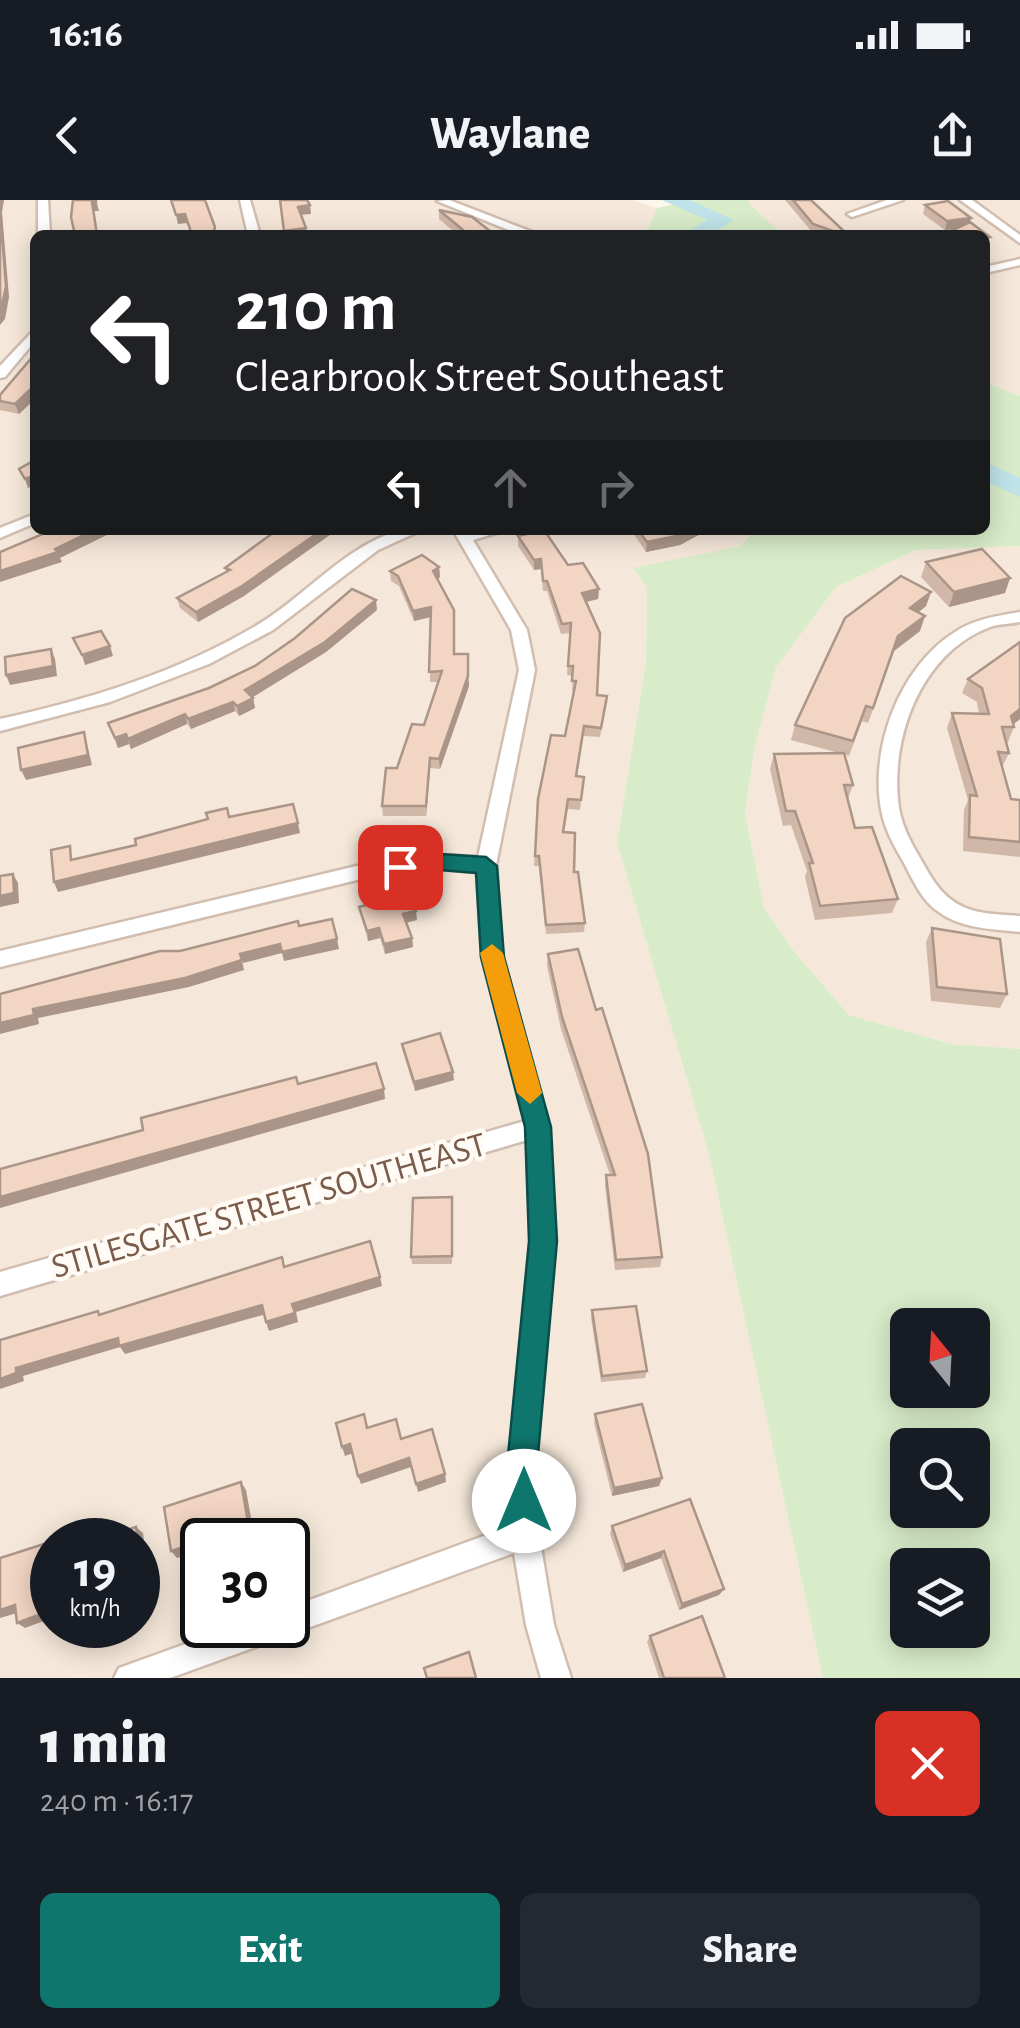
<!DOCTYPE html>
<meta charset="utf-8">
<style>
body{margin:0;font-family:"Alegreya Sans",sans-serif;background:#242831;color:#f1f3f6;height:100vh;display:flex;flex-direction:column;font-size:38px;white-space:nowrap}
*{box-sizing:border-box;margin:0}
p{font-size:32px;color:#9ea1a6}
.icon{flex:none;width:55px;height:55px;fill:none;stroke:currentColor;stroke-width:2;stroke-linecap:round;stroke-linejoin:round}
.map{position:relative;height:1478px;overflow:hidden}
.details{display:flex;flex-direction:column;background:#171b24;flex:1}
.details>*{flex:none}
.hud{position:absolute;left:30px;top:30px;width:960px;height:305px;border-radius:15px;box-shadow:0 5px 25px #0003;background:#202124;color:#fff;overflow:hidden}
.needle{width:65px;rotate:342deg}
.fabs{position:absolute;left:890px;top:1108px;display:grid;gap:20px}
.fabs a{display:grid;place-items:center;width:100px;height:100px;border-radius:15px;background:#171b24;box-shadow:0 5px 25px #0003;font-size:50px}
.speed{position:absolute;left:30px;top:1318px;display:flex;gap:20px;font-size:50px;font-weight:700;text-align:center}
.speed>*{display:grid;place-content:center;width:130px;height:130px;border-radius:50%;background:#171b24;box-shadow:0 5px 25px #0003;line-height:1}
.speed small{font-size:25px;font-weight:400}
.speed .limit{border:5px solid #111;border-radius:15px;background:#fff;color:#111}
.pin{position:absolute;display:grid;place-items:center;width:85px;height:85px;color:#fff;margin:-42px;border-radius:20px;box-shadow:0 5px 15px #0006}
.me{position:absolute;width:110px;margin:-55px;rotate:0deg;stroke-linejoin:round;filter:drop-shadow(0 0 8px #0008)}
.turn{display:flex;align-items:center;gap:35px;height:210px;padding:0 40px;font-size:45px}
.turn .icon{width:130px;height:130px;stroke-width:2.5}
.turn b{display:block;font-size:70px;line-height:85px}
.lanes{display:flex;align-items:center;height:95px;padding:0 40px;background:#0003;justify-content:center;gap:50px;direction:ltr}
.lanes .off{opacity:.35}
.round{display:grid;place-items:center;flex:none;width:105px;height:105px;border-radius:15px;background:#242831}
.overview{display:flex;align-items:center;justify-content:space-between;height:170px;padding:0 40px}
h1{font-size:60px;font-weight:800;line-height:75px}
.primary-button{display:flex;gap:20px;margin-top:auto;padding:20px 40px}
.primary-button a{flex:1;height:115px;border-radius:15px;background:#0f766e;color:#fff;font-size:40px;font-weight:800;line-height:115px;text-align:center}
.primary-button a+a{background:#242831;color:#f1f3f6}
.status{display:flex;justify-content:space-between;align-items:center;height:70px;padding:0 50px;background:#171b24;direction:ltr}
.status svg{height:28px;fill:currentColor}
header{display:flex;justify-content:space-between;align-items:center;height:130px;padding:0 40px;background:#171b24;font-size:45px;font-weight:800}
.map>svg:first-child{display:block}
</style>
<div class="status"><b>16:16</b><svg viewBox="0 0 49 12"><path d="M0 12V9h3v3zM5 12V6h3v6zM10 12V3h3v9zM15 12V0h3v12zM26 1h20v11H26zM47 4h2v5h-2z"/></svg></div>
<header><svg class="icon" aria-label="back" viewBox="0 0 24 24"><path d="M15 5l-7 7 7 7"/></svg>Waylane<svg class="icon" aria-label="share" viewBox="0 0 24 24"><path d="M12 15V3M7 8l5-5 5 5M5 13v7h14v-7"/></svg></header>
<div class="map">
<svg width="1020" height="1478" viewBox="0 0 1020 1478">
<rect width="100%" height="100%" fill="#fdf6ec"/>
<g fill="#f5e8da" fill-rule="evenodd">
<path d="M0,0H632L657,8L645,35H35V330H754L741,346L633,369L647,388L646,462L617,643L709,954L823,1478H0ZM52,1340H138V1425H52ZM202,1340H288V1425H202Z"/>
<polygon points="750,0 1020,0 1020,196 985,182 985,35 783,35 747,3"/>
<polygon points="1020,346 1020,849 951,844 849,815 796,754 764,708 745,614 754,550 776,466 836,387 916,350"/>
</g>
<g fill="#d8ecc9" fill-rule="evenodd">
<polygon points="695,0 750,0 748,3 783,35 645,35 657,8"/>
<path d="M985,182L1020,196V346L916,350L836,387L776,467L754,550L745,614L764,708L796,754L849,815L951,844L1020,849V1478H823L709,954L617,643L646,462L647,388L633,368L741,346L754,330H985ZM908,1125H972V1190H908ZM908,1245H972V1310H908ZM908,1365H972V1430H908Z"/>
</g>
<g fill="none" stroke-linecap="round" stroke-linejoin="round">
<g fill="#bfe3e8" fill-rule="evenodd">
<polygon points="662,0 690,0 734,20 709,35 682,35 707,20"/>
<polygon points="985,262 1020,278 1020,297 985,281"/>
</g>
<defs>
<g id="minor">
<polygon points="38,0 48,0 50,35 38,35"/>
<polygon points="240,0 250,0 260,35 248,35"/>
<polygon points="449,0 535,33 537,35 521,35 437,1"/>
<polygon points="887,0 903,0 852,17 847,14"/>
<polygon points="960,0 972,0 1020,35 1020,43"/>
<polygon points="1020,59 1020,65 985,73 985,67"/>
<polygon points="35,129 35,141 5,177 0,178 0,166"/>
<polygon points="35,314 35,323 0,338 0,328"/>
<path d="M400,330H422L378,350L273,430L209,464L110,502L0,531V519C91,499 179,472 259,424C308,394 344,347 400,330Z"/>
<polygon points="453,330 506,330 473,340 527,430 535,470 496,665 502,757 549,927 555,1041 535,1266 539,1335 554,1425 571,1478 541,1478 526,1425 514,1353 170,1478 114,1478 119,1468 238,1425 288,1425 288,1408 511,1326 509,1266 531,1041 527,940 0,1096 0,1072 525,921 482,757 477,672 440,669 361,679 0,767 0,751 361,665 440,655 478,657 519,470 511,430"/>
<path d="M1020,412V422C1010,424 999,424 990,427C920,453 889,540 899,608C902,626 911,643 920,658C929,674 938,691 953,701C972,715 997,714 1020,716V732C993,729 962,729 939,712C922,701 913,680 904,663C895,647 886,632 882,614C868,551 899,467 955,432C975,419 997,416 1020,412Z"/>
</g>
</defs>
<use href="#minor" stroke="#d1beb0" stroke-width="5"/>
<use href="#minor" fill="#fff" fill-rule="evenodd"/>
</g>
<g fill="#d1b7a8">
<polygon points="785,0 811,0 848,35 818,35 812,32"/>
<polygon points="925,5 970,22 990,37 987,46 955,29 945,30 923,14"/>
<polygon points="439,10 495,35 458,35 439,19"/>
<polygon points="35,154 35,199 19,214 0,210 0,195"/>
<polygon points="631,330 708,330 680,345 646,352"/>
<polygon points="273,332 244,396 198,422 180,408 177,398 226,372 225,368"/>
<polygon points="518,336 568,365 599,389 598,399 586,402 597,495 607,496 606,506 600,537 583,536 577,576 584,577 580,610 568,609 564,632 585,723 584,732 546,734 539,666 534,666 538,599 565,536 574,491 572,491 573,476 567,475 570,433 561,434 547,391 543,391 541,369 534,370 518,346"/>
<polygon points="926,362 1010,378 1005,393 949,407 921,377"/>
<polygon points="439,367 440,377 438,379 455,454 468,454 469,486 440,569 430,568 426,616 383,616 382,606 397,568 424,525 438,482 430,482 430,417 414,421 399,386 391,381 390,371"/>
<polygon points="931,392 926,406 919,412 920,431 894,451 868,523 862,521 849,556 844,554 853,585 848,599 855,628 898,699 892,713 815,720 805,677 807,671 791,625 783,626 770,569 774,554 839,553 791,540 795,525"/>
<polygon points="377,410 326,452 253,497 255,508 239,516 235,511 191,529 187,524 131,549 129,544 118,548 108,523 209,488"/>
<polygon points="1020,442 1020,519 1014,524 1014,527 1008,542 1006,542 1009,553 1002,567 1011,599 1020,600 1020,657 963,651 964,610 968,600 947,528 952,513 979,514 977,502 962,493 968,479"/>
<polygon points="359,707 417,720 406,723 412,738 413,747 385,754 380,738 368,741"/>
<polygon points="932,728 1007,794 1000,808 931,801 926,742"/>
<polygon points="548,754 662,1057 660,1067 615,1070 605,986 606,975 610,975 561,829 547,766"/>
<polygon points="402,844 454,880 415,891 403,852"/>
<polygon points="452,997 452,1064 412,1064 411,1057"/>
<polygon points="592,1110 647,1171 645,1178 601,1182 591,1118"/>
<polygon points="595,1214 662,1278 659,1286 612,1296 594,1223"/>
<polygon points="690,1299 724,1389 719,1395 679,1410 661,1358 623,1372 610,1334 612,1326"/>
<polygon points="650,1436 725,1478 659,1478 647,1442"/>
</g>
<g fill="#aa9588">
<polygon points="0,0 4,0 2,12 9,97 5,119 0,125"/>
<polygon points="96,0 99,11 94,11 98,35 92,2"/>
<polygon points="310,5 311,14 299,15 298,7"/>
<polygon points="185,14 187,23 178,24 176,15"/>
<polygon points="971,18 969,27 945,30 947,21"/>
<polygon points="306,28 307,35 284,35 284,31"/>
<polygon points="35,185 35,199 19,214 15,204"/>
<polygon points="35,275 35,285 28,288 25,279"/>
<polygon points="94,330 117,330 60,358 62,362 0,382 0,371 55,349"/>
<polygon points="322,330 337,330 244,396 198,422 196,412"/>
<polygon points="690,330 708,330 680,345 646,352 647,342"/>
<polygon points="541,359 541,369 534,370 534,360"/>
<polygon points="439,367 440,377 434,381 433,371"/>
<polygon points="1010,378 1005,393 949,407 954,392"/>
<polygon points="599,389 598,399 581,403 582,393"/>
<polygon points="931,392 926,406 905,423 910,408"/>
<polygon points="376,400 377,410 326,452 248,500 245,490"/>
<polygon points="431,407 431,417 414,421 413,411"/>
<polygon points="925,416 920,431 894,451 868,523 898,436"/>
<polygon points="110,446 113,456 85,465 82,455"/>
<polygon points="51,449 55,459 57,476 10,485 6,475"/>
<polygon points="468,476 469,486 440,569 439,559"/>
<polygon points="253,498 255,508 239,516 237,506"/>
<polygon points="233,502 235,511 191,529 188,519"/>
<polygon points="1020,509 1020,519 1010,527 1011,516"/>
<polygon points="185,514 187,524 131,549 128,539"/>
<polygon points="84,532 92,565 26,580 21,570"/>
<polygon points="126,534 129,544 118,548 115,538"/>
<polygon points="430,558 430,568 426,616 426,606"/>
<polygon points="298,623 300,633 58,692 54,682"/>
<polygon points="13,674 18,683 19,703 0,707 0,696"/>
<polygon points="416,711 417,720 404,723 403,714"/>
<polygon points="379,728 380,738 368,741 367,731"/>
<polygon points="412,738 413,747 385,754 384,744"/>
<polygon points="337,739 339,749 284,761 282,753 243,763 240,754 280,744"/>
<polygon points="242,760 244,770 189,787 38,818 39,824 0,834 0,823 33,809"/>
<polygon points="453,872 454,880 415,891 414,882"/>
<polygon points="384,889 385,899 0,1008 0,997"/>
<polygon points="380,1077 382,1086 296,1112 298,1122 269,1131 266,1122 292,1104"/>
<polygon points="262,1105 266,1114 125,1154 120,1147 23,1176 24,1181 0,1189 0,1179 16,1168 118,1138"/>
<polygon points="350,1244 353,1253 345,1256 342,1247"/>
<polygon points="409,1258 411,1267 361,1284 358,1276"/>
<polygon points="445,1274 446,1282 418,1292 416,1284"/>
<polygon points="662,1278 659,1286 612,1296 614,1288"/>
<polygon points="241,1282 246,1290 255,1340 251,1340"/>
<polygon points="136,1327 143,1333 149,1382 138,1386"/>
<polygon points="202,1341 202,1350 177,1358 171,1351"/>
<polygon points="44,1344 52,1350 52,1363 45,1357"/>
<polygon points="664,1351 661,1358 623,1372 625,1365"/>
<polygon points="724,1389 719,1395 679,1410 682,1404"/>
<polygon points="15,1405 24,1411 0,1418 0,1410"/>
<polygon points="52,1410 52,1418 25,1428 17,1423"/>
</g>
<g fill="#f3d5c3" stroke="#aa9588" stroke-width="2.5">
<polygon points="73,0 96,0 96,2 92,2 97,35 75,35 71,17"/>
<polygon points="171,0 205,0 215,27 213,35 192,35 185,14 176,15"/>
<polygon points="280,0 307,0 310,5 298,7 306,28 284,31"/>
<polygon points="793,0 811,0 848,35 844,35 813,24"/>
<polygon points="948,1 971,18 947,21 925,5"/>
<polygon points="0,9 6,87 0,112"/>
<polygon points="439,10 472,17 495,35 469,35"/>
<polygon points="970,22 990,37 985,38 985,35 942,35"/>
<polygon points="35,154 35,185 15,204 0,201 0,195"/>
<polygon points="35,260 35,275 25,279 19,269"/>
<polygon points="52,330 94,330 55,349 58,352 0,371 0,352"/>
<polygon points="277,330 322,330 242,386 196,412 177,398 230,370 225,368"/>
<polygon points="544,330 568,365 583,363 599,389 582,393 600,433 597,495 607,496 601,528 584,526 576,576 584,577 581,600 568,599 563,632 575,633 574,672 578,672 585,723 546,725 539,656 535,656 538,599 551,535 565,536 576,481 572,481 573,466 568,466 571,423 562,424 547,381 543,381 541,359 534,360 518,336"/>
<polygon points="638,330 690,330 681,335 647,342"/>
<polygon points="982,349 1010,378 954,392 926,362"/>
<polygon points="422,355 439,367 433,371 454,410 454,454 468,454 468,476 439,559 430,558 426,606 382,606 386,568 397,568 412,524 424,525 442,471 429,472 431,407 413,411 398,376 390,371"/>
<polygon points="901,376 931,392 910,408 925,416 898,436 873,508 866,506 853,541 795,525 845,418"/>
<polygon points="352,389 376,400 325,442 245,490 253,498 237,506 233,502 188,519 185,514 128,539 126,534 115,538 108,523 209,488 255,466 295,438"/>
<polygon points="101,431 110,446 82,455 73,438"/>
<polygon points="1020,442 1020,509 1011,516 1014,527 1002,527 1009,553 998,552 1011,599 1020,600 1020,642 969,637 970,595 977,596 952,513 989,514 982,488 968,479"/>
<polygon points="51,449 53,466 6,475 5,457"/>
<polygon points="84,532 88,555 21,570 18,548"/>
<polygon points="844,553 853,585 844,585 855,628 872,627 898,699 820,706 809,663 813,663 795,611 786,611 774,554"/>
<polygon points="293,604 298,623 54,682 51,650 70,646 71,660 136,645 135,639 208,619 206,613 227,608 229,617"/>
<polygon points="13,674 14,693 0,696 0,676"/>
<polygon points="410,694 416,711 403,714 412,738 384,744 379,728 367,731 359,707"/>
<polygon points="332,719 337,739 282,752 280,744 240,754 242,760 185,778 33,809 34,815 0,823 0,794 160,751 180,751 298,721 299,726"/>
<polygon points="932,728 1000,739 1007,794 937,787"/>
<polygon points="578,749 596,810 602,808 648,954 662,1057 616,1060 606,975 615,975 562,817 548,754"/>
<polygon points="440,833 453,872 414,882 402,844"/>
<polygon points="376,863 384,889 0,997 0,969 143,930 141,918 296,877 298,884"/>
<polygon points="452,997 452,1056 411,1057 413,998"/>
<polygon points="370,1041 380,1077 292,1104 295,1113 266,1122 262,1105 119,1146 118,1138 16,1168 16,1173 0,1179 0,1140 98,1111 99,1115 282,1057 284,1067"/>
<polygon points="636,1106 647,1171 602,1176 592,1110"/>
<polygon points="642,1204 662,1278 614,1288 595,1214"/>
<polygon points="364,1214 367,1228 396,1219 401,1239 432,1229 445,1274 416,1284 409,1258 358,1276 350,1244 342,1247 336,1223"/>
<polygon points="241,1282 251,1340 214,1340 214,1337 171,1351 164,1307"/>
<polygon points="690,1299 724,1389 682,1404 664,1351 625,1365 612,1326"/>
<polygon points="136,1327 143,1376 138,1378 138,1340 97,1340"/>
<polygon points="44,1344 45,1357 52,1355 52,1410 17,1423 15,1405 0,1410 0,1358"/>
<polygon points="702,1416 725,1478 664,1478 650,1436"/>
<polygon points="469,1452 476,1478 427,1478 424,1468"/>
</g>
<polygon fill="#0f766e" stroke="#0a4d48" stroke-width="2.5" points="440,654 486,657 497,666 504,757 551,927 557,1041 537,1266 539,1301 534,1312 524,1316 513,1312 507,1266 529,1041 525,927 481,757 476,673 440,670 400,675 390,667 400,659"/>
<polygon fill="#f59e0b" points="492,744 503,753 542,893 530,904 517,893 480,753"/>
<g text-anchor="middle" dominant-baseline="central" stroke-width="9" stroke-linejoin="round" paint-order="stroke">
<g font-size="35" fill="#7a5c4d" stroke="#fffaf3">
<text transform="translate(269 1006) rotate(-16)">STILESGATE STREET SOUTHEAST</text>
</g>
</g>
</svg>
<div class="fabs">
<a><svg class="needle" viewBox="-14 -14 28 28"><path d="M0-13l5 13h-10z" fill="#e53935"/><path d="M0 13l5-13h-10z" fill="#9ea1a6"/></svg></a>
<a><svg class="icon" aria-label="search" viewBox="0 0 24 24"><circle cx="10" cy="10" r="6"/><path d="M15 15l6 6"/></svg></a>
<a><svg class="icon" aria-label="layers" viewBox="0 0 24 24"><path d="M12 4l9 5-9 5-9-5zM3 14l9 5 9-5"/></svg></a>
</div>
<div class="speed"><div>19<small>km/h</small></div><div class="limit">30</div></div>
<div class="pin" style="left:400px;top:667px;background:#d93025"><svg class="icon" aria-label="arrive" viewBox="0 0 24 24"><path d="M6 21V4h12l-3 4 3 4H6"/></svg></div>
<svg class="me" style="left:524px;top:1301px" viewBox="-20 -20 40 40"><circle r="19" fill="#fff"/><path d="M0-13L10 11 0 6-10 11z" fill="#0f766e"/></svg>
<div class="hud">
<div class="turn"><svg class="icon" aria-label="left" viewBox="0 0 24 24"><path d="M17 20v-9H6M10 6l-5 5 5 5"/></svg><div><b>210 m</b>Clearbrook Street Southeast</div></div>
<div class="lanes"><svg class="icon" aria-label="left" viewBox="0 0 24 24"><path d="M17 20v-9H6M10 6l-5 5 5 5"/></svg><svg class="icon off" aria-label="ahead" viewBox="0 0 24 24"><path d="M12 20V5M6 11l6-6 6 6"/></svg><svg class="icon off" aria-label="right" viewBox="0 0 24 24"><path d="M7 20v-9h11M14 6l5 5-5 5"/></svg></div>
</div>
</div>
<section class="details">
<div class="overview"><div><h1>1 min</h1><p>240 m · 16:17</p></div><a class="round" style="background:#d93025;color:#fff"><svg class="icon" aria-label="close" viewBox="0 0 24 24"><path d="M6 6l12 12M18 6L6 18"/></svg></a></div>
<div class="primary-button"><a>Exit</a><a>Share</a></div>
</section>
